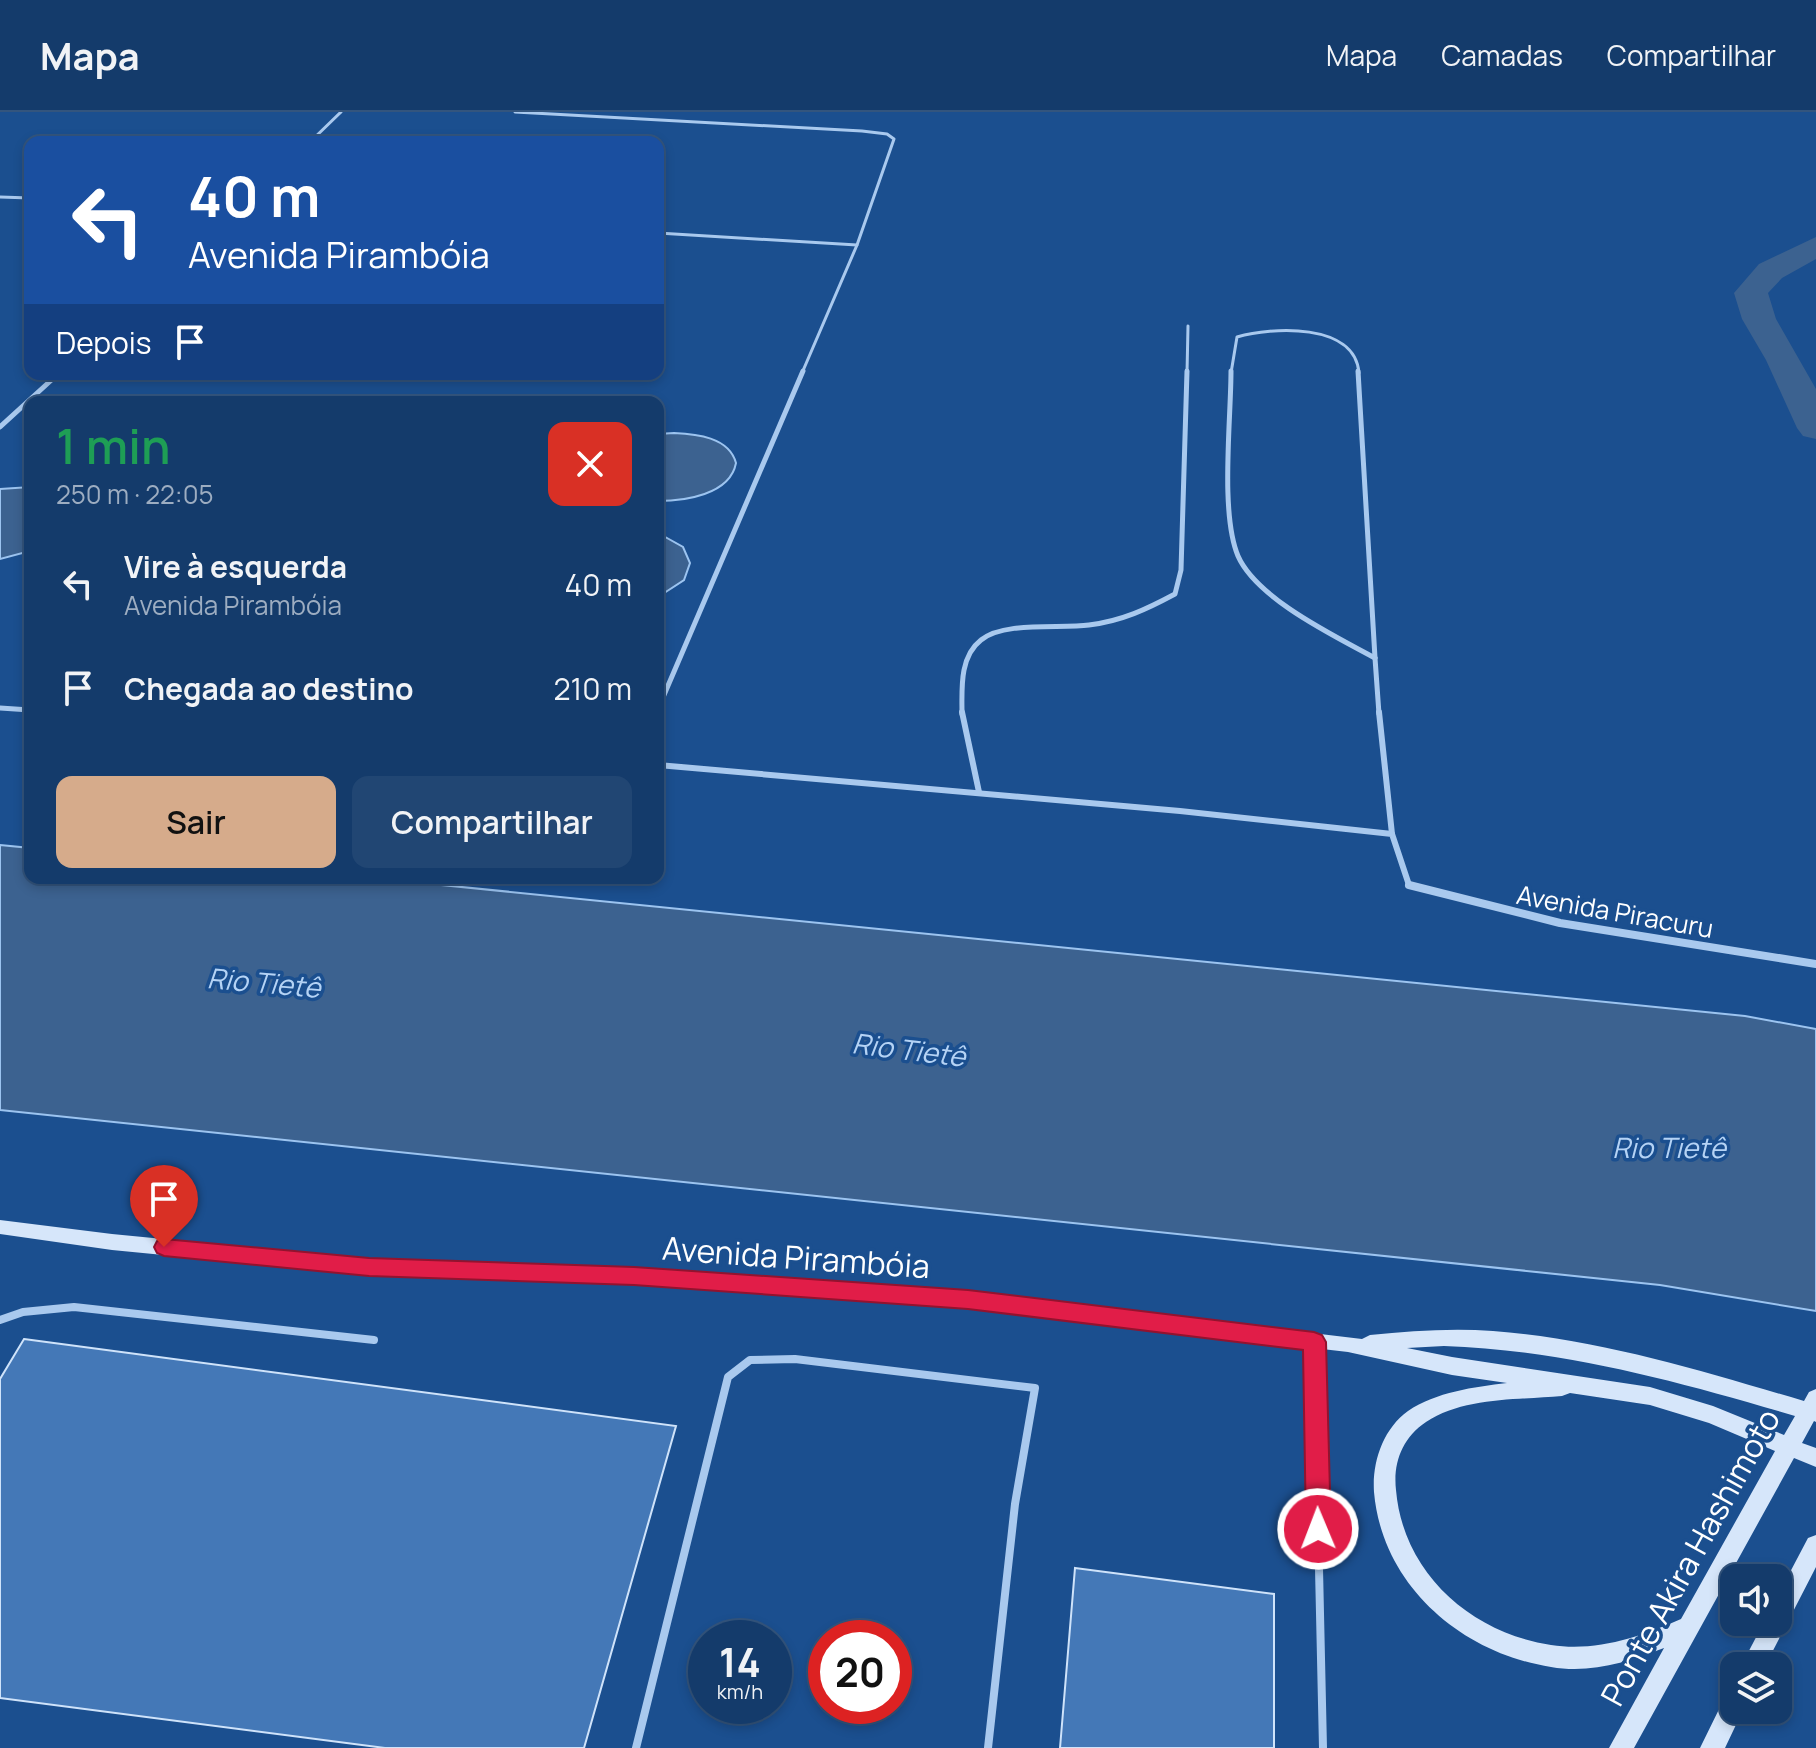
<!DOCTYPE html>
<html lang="pt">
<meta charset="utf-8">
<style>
body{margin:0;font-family:Manrope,sans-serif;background:#214673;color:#f1f3f6;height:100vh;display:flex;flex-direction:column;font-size:30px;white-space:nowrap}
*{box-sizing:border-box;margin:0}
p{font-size:26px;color:#9dadc1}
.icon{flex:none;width:44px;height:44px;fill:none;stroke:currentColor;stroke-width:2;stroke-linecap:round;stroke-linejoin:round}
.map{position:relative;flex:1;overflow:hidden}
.sheet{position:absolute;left:24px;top:284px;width:640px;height:488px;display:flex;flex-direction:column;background:#143b6b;border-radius:16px;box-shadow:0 4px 12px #0003,0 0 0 2px #33557e}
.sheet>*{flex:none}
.guide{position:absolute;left:24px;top:24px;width:640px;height:244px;border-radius:16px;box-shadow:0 4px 12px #0003,0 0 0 2px #33557e;background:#1a4fa0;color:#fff;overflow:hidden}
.buttons{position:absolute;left:1720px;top:1452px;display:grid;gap:16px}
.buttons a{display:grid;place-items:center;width:72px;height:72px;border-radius:16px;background:#143b6b;box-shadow:0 4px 12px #0003,0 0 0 2px #33557e;font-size:40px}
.speed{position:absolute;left:688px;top:1508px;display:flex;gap:16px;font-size:40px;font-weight:700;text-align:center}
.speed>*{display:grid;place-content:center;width:104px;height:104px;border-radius:50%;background:#143b6b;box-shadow:0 4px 12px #0003,0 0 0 2px #33557e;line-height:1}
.speed small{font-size:20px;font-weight:400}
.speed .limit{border:12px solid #d22;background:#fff;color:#111}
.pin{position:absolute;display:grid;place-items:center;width:68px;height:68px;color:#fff;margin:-82px -34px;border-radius:50% 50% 50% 0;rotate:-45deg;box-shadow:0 0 8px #0007}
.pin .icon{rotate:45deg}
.me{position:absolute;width:88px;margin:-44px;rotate:359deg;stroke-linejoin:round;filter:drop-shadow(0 0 6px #0008)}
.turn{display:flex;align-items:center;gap:28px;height:168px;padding:0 32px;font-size:36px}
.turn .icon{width:104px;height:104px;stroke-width:2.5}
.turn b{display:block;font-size:56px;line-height:68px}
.then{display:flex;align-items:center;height:76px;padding:0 32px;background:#0003;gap:16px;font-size:30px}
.round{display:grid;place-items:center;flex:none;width:84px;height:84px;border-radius:16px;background:#214673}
.overview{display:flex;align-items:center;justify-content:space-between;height:136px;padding:0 32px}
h1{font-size:48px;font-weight:600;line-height:60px;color:#1e9e55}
.button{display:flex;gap:16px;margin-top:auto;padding:16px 32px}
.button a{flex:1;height:92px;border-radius:16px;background:#d6ab8b;color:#111;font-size:32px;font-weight:600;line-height:92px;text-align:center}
.button a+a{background:#214673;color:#f1f3f6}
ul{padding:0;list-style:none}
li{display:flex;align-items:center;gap:24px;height:104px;padding:0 32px}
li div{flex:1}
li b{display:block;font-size:30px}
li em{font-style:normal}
header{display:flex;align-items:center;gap:48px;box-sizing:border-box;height:112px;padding:0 40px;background:#143b6b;border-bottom:2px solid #33557e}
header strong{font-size:38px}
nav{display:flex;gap:44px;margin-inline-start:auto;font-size:28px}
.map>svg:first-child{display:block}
</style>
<header>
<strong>Mapa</strong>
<nav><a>Mapa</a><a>Camadas</a><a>Compartilhar</a></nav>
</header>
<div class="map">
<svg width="1816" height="1636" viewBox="0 0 1816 1636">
<rect width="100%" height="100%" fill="#1b4f8f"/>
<g fill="#3c6290" stroke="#9cc4f0" stroke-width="2">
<path d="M674,321C696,322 729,325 736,351C730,383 684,389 658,389V322Z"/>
<polygon points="30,375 30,439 0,447 0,377"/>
<polygon points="658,421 683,435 690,451 684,468 658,485"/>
<polygon points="0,733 30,736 30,766 372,766 1745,904 1816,917 1816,1199 1660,1173 0,998"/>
</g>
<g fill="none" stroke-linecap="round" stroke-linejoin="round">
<polygon fill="#3c6290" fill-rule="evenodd" points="1816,125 1816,147 1782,166 1768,181 1776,207 1816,277 1816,327 1803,324 1797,316 1766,248 1742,207 1734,181 1759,152"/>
</g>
<g fill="#4478b7" stroke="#cfe3fa" stroke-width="2">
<polygon points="24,1227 676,1314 584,1636 385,1636 0,1586 0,1267"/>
<polygon points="1075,1456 1274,1482 1274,1636 1060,1636"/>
</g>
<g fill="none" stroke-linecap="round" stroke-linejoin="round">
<g stroke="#a9c9ee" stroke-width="3">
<polyline points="515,0 862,19 887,22 894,27 857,133 802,261"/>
<polyline points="310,30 341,0"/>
<polyline points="0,85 30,86"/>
<polyline points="658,121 857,133"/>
<polyline points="1187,261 1188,214"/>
<path d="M1231,261L1237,225C1271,215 1355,210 1359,261"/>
</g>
<g stroke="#a9c9ee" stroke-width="5">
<path d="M1231,259C1231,308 1220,401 1238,444C1257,487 1335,524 1375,546"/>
<polyline points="1358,259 1375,546"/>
<polyline points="0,315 58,262"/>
<polyline points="1375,546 1379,602"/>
<polyline points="0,596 30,598"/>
<polyline points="658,597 803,259"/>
<path d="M962,602C962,578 959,545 981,528C1004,509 1060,517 1089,513C1122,509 1147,497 1175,482L1181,458L1187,259"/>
</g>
<g stroke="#a9c9ee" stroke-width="6">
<polyline points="962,600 979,680"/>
<polyline points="1379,600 1392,722"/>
<polyline points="658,653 1180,699 1392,722 1409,773"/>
</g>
<g stroke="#a9c9ee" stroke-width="8">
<polyline points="0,1208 23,1200 74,1195 374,1228"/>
<polyline points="1314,1232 1323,1636"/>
<polyline points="636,1636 728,1265 750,1248 795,1247 1035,1276 1015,1392 988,1636"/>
</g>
<polyline stroke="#a9c9ee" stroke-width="8" points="1409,773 1560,811 1816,852"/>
<g fill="#d6e6fa" fill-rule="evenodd">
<path d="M0,1108L112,1122L369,1147L634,1156L968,1180L1362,1227L1370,1223C1411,1219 1451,1216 1493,1219C1599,1227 1702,1259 1804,1289L1809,1280L1816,1277V1310L1814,1309L1802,1331L1816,1336V1355L1794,1346L1634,1636H1609L1664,1536C1628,1550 1590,1562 1551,1555C1461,1541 1382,1473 1374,1380C1372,1350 1383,1317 1408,1299C1436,1280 1474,1275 1507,1271L1452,1263L1348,1240L968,1196L634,1172L369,1163L112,1138L0,1122ZM1444,1234C1565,1238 1679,1270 1795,1304L1784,1323L1713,1294L1650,1275L1452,1245L1407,1236ZM1570,1281L1650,1293L1709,1311L1775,1339L1681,1507C1640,1525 1596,1540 1551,1533C1471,1521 1403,1461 1396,1378C1393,1351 1402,1326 1426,1310C1464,1285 1518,1288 1562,1284Z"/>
<polygon points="1816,1423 1816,1455 1765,1554 1741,1554 1764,1510 1778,1510 1778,1483 1808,1426"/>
<polygon points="1734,1579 1734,1598 1743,1598 1725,1636 1700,1636 1726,1583"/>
</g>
</g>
<polygon fill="#e11d48" stroke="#92132f" stroke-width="2" points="164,1127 369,1146 634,1155 968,1178 1314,1220 1322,1223 1326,1230 1331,1417 1327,1425 1318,1429 1309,1425 1306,1417 1303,1238 968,1197 634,1173 369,1164 164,1144 157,1141 154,1135 157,1129"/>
<g text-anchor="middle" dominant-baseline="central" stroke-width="7" stroke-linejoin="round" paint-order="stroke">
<g font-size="26" fill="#fff" stroke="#1b4f8f">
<text transform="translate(1615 799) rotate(10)">Avenida Piracuru</text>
</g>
<g font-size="28" font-style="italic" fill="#b5d3f5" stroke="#1b4f8f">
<text transform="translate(264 870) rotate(5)">Rio Tietê</text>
<text transform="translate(909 937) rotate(7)">Rio Tietê</text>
<text x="1669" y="1035">Rio Tietê</text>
</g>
<g font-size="32" fill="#fff" stroke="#1b4f8f">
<text transform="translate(796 1145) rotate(4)">Avenida Pirambóia</text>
<text transform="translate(1690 1445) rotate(-61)">Ponte Akira Hashimoto</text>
</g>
</g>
</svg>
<div class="buttons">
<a><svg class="icon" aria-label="sound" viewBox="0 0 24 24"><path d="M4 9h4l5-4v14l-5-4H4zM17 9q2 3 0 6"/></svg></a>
<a><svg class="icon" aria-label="layers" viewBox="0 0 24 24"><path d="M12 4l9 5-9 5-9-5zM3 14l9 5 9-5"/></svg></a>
</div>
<div class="speed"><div>14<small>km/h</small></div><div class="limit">20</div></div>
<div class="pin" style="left:164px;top:1135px;background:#d93025"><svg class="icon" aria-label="arrive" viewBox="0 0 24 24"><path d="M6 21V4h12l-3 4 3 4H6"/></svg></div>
<svg class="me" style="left:1318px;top:1417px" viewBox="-20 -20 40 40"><circle r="17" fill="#e11d48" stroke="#fff" stroke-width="3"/><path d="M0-11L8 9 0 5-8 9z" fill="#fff"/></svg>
<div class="guide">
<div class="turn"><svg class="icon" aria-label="left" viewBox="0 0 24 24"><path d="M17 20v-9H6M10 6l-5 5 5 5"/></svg><div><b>40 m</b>Avenida Pirambóia</div></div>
<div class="then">Depois<svg class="icon" aria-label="arrive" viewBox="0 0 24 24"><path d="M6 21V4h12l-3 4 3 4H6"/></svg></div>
</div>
<section class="sheet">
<div class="overview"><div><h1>1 min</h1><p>250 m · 22:05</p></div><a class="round" style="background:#d93025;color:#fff"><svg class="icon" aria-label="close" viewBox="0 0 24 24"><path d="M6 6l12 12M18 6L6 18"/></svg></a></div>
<ul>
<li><svg class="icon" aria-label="left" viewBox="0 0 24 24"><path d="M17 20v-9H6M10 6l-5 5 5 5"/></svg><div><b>Vire à esquerda</b><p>Avenida Pirambóia</p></div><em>40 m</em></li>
<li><svg class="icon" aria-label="arrive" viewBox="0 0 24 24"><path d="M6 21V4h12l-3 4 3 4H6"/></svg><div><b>Chegada ao destino</b></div><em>210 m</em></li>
</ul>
<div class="button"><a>Sair</a><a>Compartilhar</a></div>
</section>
</div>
